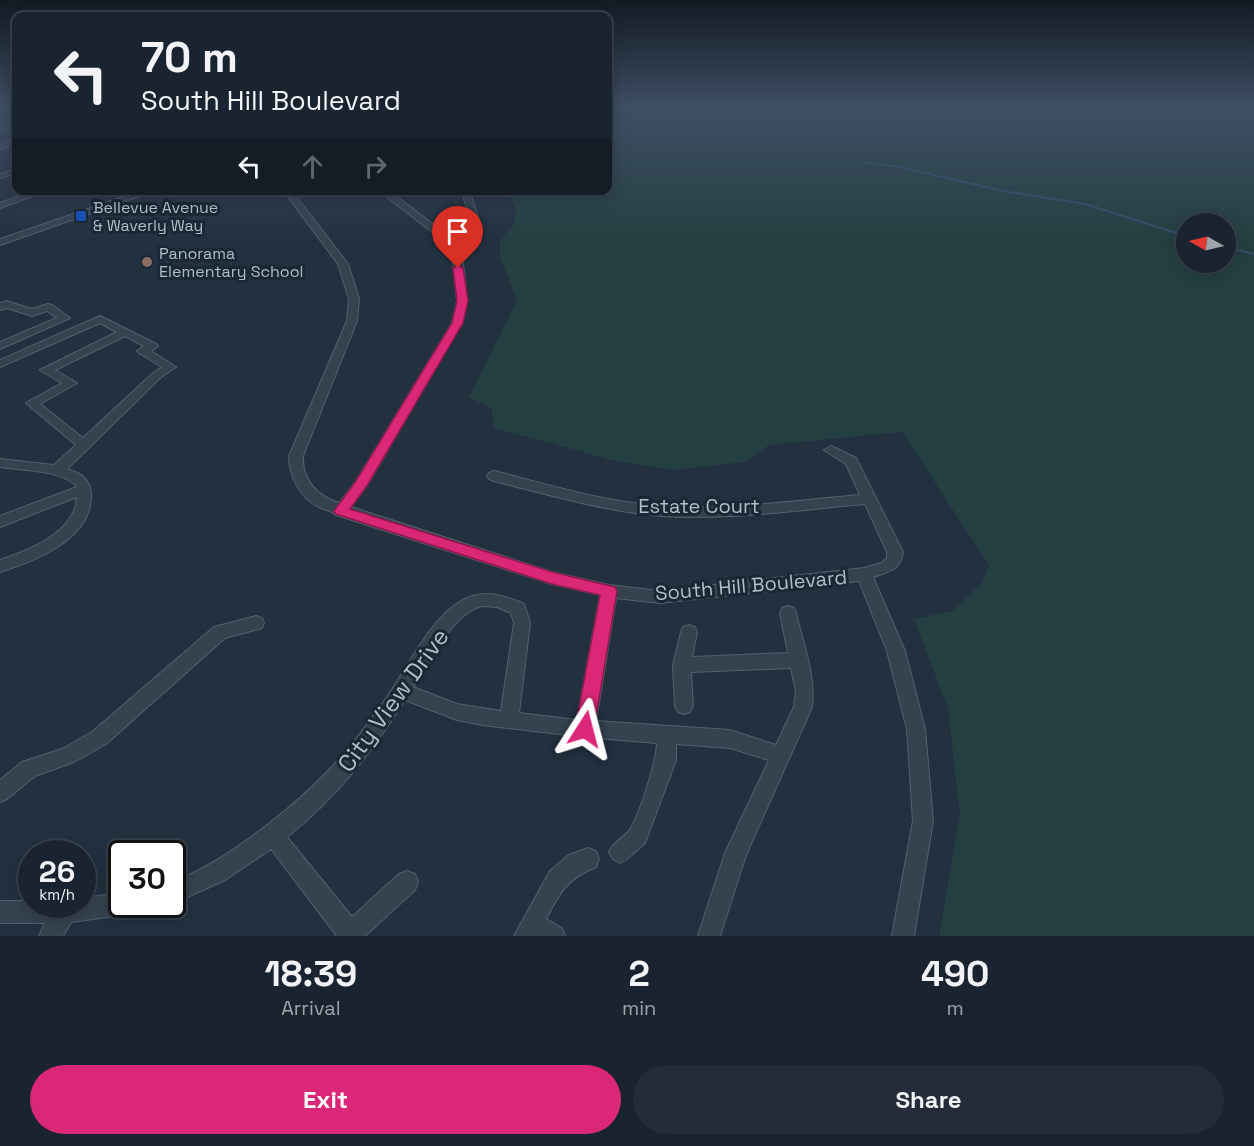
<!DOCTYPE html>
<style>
body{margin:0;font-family:"Space Grotesk",sans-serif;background:#232c38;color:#f1f3f6;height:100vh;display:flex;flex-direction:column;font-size:22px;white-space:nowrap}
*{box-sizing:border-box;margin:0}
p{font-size:20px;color:#9fa4ab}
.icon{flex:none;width:33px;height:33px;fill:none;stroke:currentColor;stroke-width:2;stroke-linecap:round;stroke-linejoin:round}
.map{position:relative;height:936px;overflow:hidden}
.details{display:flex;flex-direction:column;background:#1a2430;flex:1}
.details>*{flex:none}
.top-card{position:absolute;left:12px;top:12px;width:600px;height:183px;border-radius:12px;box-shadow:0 3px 15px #0003,0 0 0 2px #38414c;background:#1a2430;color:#f1f3f6;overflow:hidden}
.needle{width:39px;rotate:278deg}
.controls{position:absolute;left:1176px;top:213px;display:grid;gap:12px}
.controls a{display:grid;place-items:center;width:60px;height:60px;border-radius:50%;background:#1a2430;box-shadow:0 3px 15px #0003,0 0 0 2px #38414c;font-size:30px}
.speed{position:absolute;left:18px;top:840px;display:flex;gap:12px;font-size:30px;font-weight:700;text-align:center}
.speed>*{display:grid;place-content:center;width:78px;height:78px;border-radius:50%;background:#1a2430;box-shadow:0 3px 15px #0003,0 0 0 2px #38414c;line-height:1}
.speed small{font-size:15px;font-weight:400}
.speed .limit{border:3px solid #111;border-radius:9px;background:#fff;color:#111}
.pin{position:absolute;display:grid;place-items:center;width:51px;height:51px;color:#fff;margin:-62px -26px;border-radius:50% 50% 50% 0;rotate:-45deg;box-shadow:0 0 6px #0007}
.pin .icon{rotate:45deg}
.me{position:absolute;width:66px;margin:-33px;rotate:9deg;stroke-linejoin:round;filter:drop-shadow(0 0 4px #0008)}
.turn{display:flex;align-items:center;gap:21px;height:126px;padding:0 30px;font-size:27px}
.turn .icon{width:78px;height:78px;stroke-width:2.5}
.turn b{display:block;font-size:42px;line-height:51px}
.lanes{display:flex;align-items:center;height:57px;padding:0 30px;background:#0003;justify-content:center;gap:30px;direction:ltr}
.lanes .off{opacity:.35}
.eta{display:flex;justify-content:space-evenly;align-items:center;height:102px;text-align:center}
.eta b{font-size:36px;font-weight:700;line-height:42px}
.action{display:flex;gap:12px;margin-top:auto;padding:12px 30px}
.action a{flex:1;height:69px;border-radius:36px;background:#db2777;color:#fff;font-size:24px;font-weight:700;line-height:69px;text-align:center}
.action a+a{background:#232c38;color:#f1f3f6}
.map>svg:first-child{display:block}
</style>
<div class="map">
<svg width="1254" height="936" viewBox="0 0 1254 936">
<rect width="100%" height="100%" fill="#223040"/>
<path fill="#243f41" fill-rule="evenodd" d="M608,109H1254V936H939L960,815L948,709L914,619L952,611L982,583L989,565L902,432L769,445L745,462L673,470L616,461L494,428L491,408L469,397L517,300L500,257V240L513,226L517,210L506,191L608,190ZM1186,224H1226V262H1186Z"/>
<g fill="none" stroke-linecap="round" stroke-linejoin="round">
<g stroke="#344d68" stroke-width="2">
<polyline points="865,163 900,167 1003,191 1085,204 1186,236"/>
<polyline points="1226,247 1254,254"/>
</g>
<defs>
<g id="minor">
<polygon points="16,124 16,128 0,131 0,127"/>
<polygon points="16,137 16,142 0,150 0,145"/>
<polygon points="16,169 16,173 0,178 0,174"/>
<polygon points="36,190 49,190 0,208 0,203"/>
<polygon points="144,190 157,190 0,245 0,239"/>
<path d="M283,190H291L348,264L359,299L357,321L303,456C302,480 317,496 339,503L356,481L452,323L457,301L451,244L456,238L432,232L378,190H388L438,228L460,233L471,220L461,190H469L479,220L461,244L467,301L462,323L368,484L351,507L552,572L609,585L660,591L864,568L881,563L887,558V552L865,504C794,510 722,522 650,515C597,509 545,494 494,481L489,479L487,476L489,473L494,471C546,484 597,500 650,505C720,512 791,501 860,495L846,464L824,450L831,446L856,458L903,552C901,570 888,572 873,577L905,651L925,729L933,821L914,936H892L913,821L907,729L887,651L859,581L660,603L616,598L596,721L730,730L776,745L794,707L796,691L791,668L691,672L693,706L690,712L684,714L678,712L675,706L673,665L681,632L683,627L689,625L695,627L697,632L692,657L788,653L780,613L782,608L788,606L794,608L796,613C803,644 816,675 812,707L746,855L720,936H698L725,853L769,760L730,748L676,744V760L645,843L627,859L620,863L613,859L609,852C614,841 625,837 631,828C641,810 656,763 657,743L585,737L482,725L457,720L405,700C372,752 336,798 287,837L352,917L399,874L407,871L415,874L418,882L415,890L365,936H337L271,849L225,880L172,904V882C207,869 237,848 266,826C319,785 349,752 387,697C408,667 430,618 463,600C483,589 504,595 524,604L530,623L519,713L577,720L600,595L552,584L336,515C331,510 325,510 319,507C300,498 289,476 289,456L347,321L349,299L338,264ZM483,606L497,607L511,613L514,623L501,711L457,704L413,687C427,664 454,611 483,606Z"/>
<polygon points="6,301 32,309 48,304 52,305 70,318 0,349 0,342 57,318 47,311 32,316 7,308 0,310 0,303"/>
<path d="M100,316L156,344L158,346L151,351L176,367L160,378L67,469C81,473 92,480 91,497C90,540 35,561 0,572V560C29,550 75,533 77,497L0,527V516L77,487C65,470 20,470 0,467V459L54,465L76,445L26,403L62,383L40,370L117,332L100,323L0,367V360ZM125,336L144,346L137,351L139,353L162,367L152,374L83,438L40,404L77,383L55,370Z"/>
<polygon points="256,616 262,618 264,623 262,628 225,638 106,744 74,762 35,776 7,799 0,802 0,780 22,762 62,749 92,732 214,627"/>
<path d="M588,848L596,851L599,859L596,867C568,878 559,893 546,919L562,928L565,936H514L550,871L569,855Z"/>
<polygon points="122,893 122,904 133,904 130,912 122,915 71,922 63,936 39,936 45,923 0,923 0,901 32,901 32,904 82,904 82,898"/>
</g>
</defs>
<use href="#minor" stroke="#54606d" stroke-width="2"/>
<use href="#minor" fill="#364250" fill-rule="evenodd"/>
</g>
<linearGradient id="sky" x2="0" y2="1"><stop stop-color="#131a23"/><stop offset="0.45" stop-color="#3e4e64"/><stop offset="1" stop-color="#3e4e64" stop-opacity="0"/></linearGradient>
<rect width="1254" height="240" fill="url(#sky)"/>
<polygon fill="#db2777" stroke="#8e194d" stroke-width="1.5" points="458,265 463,268 468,301 463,323 368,484 350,509 552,572 615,587 617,591 594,729 591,736 585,738 578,736 575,729 600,595 552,584 336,514 334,511 356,481 452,323 457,301 453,268"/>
<rect fill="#1a4fb4" stroke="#1b2735" stroke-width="2" x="75" y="210" width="12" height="12" rx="3"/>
<circle fill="#8d6e63" stroke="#1b2735" stroke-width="2" cx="147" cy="262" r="6"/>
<g text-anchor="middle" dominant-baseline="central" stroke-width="6" stroke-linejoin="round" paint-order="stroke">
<g font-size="16" fill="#b2bdca" stroke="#1b2735" text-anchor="start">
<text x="93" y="207">Bellevue Avenue<tspan x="93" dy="18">&amp; Waverly Way</tspan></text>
<text x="159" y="253">Panorama<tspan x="159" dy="18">Elementary School</tspan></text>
</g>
<g font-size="20" fill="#b2bdca" stroke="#1b2735">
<text x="699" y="506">Estate Court</text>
<text transform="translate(751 585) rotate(-5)">South Hill Boulevard</text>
</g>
<g font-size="24" fill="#b2bdca" stroke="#1b2735">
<text transform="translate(393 700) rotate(-54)">City View Drive</text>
</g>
</g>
</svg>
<div class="controls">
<a><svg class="needle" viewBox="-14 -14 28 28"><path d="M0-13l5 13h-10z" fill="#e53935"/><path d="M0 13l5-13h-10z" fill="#9fa4ab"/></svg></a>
</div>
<div class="speed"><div>26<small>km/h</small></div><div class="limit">30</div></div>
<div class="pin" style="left:458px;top:268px;background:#d93025"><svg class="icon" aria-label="arrive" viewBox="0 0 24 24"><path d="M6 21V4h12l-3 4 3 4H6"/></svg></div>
<svg class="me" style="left:585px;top:729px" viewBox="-20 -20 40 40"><path d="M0-17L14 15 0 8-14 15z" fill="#db2777" stroke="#fff" stroke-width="4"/></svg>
<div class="top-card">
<div class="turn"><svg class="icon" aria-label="left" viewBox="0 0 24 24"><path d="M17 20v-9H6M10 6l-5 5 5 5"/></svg><div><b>70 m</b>South Hill Boulevard</div></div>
<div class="lanes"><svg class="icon" aria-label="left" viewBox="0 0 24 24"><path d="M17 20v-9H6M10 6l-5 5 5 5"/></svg><svg class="icon off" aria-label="ahead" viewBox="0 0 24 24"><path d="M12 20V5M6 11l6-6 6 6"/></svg><svg class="icon off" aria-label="right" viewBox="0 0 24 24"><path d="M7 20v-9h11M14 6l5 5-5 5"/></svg></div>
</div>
</div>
<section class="details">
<div class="eta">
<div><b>18:39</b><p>Arrival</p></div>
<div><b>2</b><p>min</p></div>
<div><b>490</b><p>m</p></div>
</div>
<div class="action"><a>Exit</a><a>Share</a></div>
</section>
